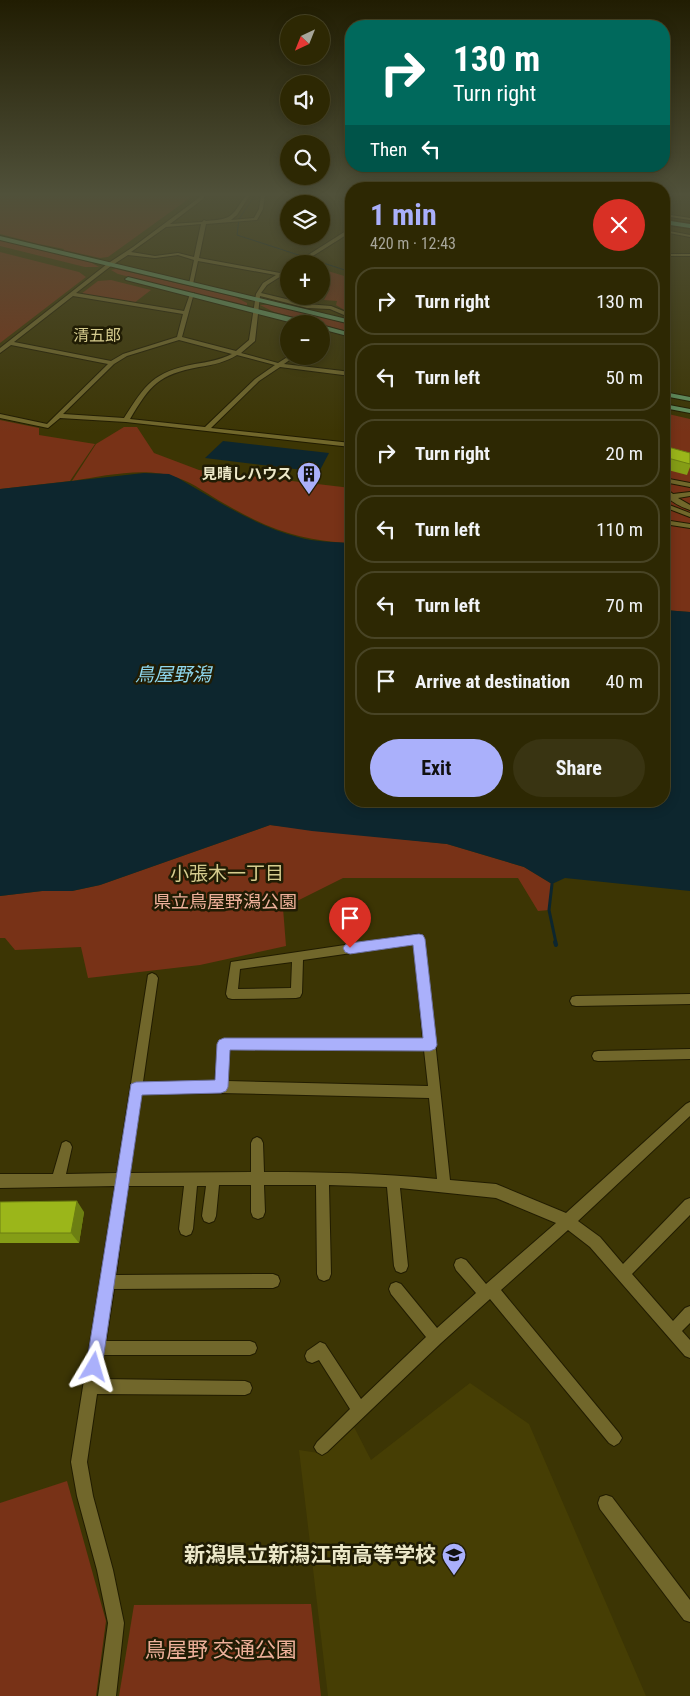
<!DOCTYPE html>
<meta charset="utf-8">
<style>
body{margin:0;font-family:"Roboto Condensed","Noto Sans JP",sans-serif;background:#393412;color:#f1f3f6;height:100vh;display:flex;flex-direction:column;font-size:19px;white-space:nowrap}
*{box-sizing:border-box;margin:0}
p{font-size:16px;color:#a7a69a}
.icon{flex:none;width:28px;height:28px;fill:none;stroke:currentColor;stroke-width:2;stroke-linecap:round;stroke-linejoin:round}
.map{position:relative;flex:1;overflow:hidden}
.side{position:absolute;left:345px;top:182px;width:325px;height:625px;display:flex;flex-direction:column;background:#2d2803;border-radius:20px;box-shadow:0 2px 12px #0003,0 0 0 1px #484425}
.side>*{flex:none}
.banner{position:absolute;left:345px;top:20px;width:325px;height:152px;border-radius:20px;box-shadow:0 2px 12px #0003,0 0 0 1px #484425;background:#00695c;color:#fff;overflow:hidden}
.needle{width:32px;rotate:223deg}
.tools{position:absolute;left:280px;top:15px;display:grid;gap:10px}
.tools a{display:grid;place-items:center;width:50px;height:50px;border-radius:50%;background:#2d2803;box-shadow:0 2px 12px #0003,0 0 0 1px #484425;font-size:25px}
.pin{position:absolute;display:grid;place-items:center;width:42px;height:42px;color:#fff;margin:-51px -21px;border-radius:50% 50% 50% 0;rotate:-45deg;box-shadow:0 0 5px #0007}
.pin .icon{rotate:45deg}
.me{position:absolute;width:55px;margin:-28px;rotate:7deg;stroke-linejoin:round;filter:drop-shadow(0 0 4px #0008)}
.turn{display:flex;align-items:center;gap:18px;height:105px;padding:0 25px;font-size:22px}
.turn .icon{width:65px;height:65px;stroke-width:2.5}
.turn b{display:block;font-size:35px;line-height:42px}
.then{display:flex;align-items:center;height:48px;padding:0 25px;background:#0003;gap:10px;font-size:19px}
.round{display:grid;place-items:center;flex:none;width:52px;height:52px;border-radius:26px;background:#393412}
.summary{display:flex;align-items:center;justify-content:space-between;height:85px;padding:0 25px}
h1{font-size:30px;font-weight:700;line-height:38px;color:#aab0fb}
.action{display:flex;gap:10px;margin-top:auto;padding:10px 25px}
.action a{flex:1;height:58px;border-radius:30px;background:#aab0fb;color:#111;font-size:20px;font-weight:700;line-height:58px;text-align:center}
.action a+a{background:#393412;color:#f1f3f6}
ul{padding:0;list-style:none}
li{display:flex;align-items:center;gap:15px;height:68px;margin:0 10px 8px;padding:0 15px;border:2px solid #484425;border-radius:20px}
li div{flex:1}
li b{display:block;font-size:19px}
li em{font-style:normal}
.map>svg:first-child{display:block}
</style>
<div class="map">
<svg width="690" height="1696" viewBox="0 0 690 1696">
<rect width="100%" height="100%" fill="#3c3504"/>
<polygon fill="#463e04" points="470,1383 529,1424 646,1696 328,1696 299,1450 325,1454 354,1427 371,1460"/>
<g fill="#783217">
<polygon points="0,195 194,195 108,257 100,258 64,250 95,260 63,251 64,249 0,236 43,245 0,234"/>
<polygon points="0,240 60,254 92,263 99,267 85,267 0,246"/>
<polygon points="0,252 79,272 86,277 0,343"/>
<polygon points="116,269 235,297 247,303 247,305 241,305 118,274 111,270"/>
<polygon points="321,269 351,278 351,314 336,305 337,301 324,300 330,289 321,285"/>
<polygon points="111,280 151,290 134,303 81,294 98,281"/>
<polygon points="260,305 274,305 351,325 351,332 274,312"/>
<polygon points="664,413 690,419 690,612 664,610"/>
<polygon points="0,420 39,428 39,435 95,444 70,481 0,489"/>
<path d="M124,427H137L154,453L199,470L351,488V543C302,541 268,529 225,504C210,496 194,483 178,478C145,466 105,476 72,481L96,444Z"/>
<polygon points="270,825 447,844 524,867 552,884 549,910 538,911 518,878 343,878 283,908 286,946 200,965 88,978 81,947 15,950 5,938 0,938 0,896 42,891 72,891 100,885"/>
<polygon points="67,1481 106,1621 96,1696 0,1696 0,1503"/>
<polygon points="311,1604 321,1696 119,1696 134,1605"/>
</g>
<g fill="#0d262e">
<polygon points="223,441 329,453 319,472 205,458"/>
<path d="M144,473L169,474L178,478C216,500 255,526 298,537C315,542 333,542 351,543V801H664V610L690,612V891L565,878L552,884L524,867L447,844L312,831L270,825L100,885L72,891H42L0,896V489Z"/>
</g>
<g fill="none" stroke-linecap="round" stroke-linejoin="round">
<polyline stroke="#0d262e" stroke-width="1" points="255,195 239,219 237,235 351,272"/>
<polyline stroke="#0d262e" stroke-width="3" points="552,884 549,910 556,943"/>
<polyline stroke="#0d262e" stroke-width="4" points="555,942 556,945"/>
<defs>
<g id="minor">
<path d="M201,195H205L203,199L170,224L202,222L204,220L206,221C233,219 231,217 246,195H250L237,215L231,220L254,218L259,209L261,195H265L263,209L257,220L206,224L199,258L280,273L289,268V271L267,285L261,293L307,304L331,306L351,314V318L330,309L307,308L260,296L255,341L241,353L278,363L289,356H295L284,364L351,372V376L280,367L259,381L211,428L351,443V447L126,422L60,418L48,428L0,418V414L47,424L108,364L11,345L0,353V348L107,264L133,247L200,197ZM201,224L194,257L178,253L155,256L131,252L166,227ZM128,255L155,258L178,255L194,260L189,284L191,285L193,284L198,261L276,275L263,283L256,294L249,340L236,351L182,337L194,293L190,294L184,311L76,293L111,266ZM73,296L183,314L177,337L123,354L111,361L14,342ZM179,340L232,354C220,360 208,362 195,364C153,372 146,384 124,418L63,414L114,364L127,356ZM237,355L275,365L255,379L205,427L130,419C151,384 158,375 199,367C213,365 226,362 237,355Z"/>
<polygon points="664,214 690,218 690,220 664,216"/>
<polygon points="349,229 351,229 351,232 300,264 294,264"/>
<polygon points="664,230 690,235 690,237 664,232"/>
<rect x="664" y="254" width="26" height="2"/>
<polygon points="324,328 329,329 321,335 321,330"/>
<polygon points="664,478 690,483 690,487 664,482"/>
<path d="M664,487L673,494L690,492V496L678,498L690,505V510C679,506 663,499 664,487Z"/>
<polygon points="664,503 690,513 690,517 664,507"/>
<polygon points="664,520 690,524 690,528 664,524"/>
<path d="M419,934L423,936L424,939L450,1180L496,1184L566,1213L686,1104L690,1102V1116L578,1221L600,1237L623,1264L685,1200L690,1198V1215L632,1274L673,1321L685,1308L690,1306V1323L682,1331L690,1340V1358L685,1356L590,1247L568,1230L501,1290L619,1433L622,1438L619,1443L614,1446L609,1443L490,1299L441,1343L327,1452L322,1455L317,1452L314,1447L317,1442L350,1409L319,1360L312,1363L307,1361L305,1356L307,1351L320,1342L325,1344L361,1399L426,1337L391,1294L389,1289L391,1284L396,1282L401,1284L437,1328L476,1293L456,1270L454,1265L456,1260L461,1258L466,1260L486,1284L556,1223L496,1198L400,1188L408,1266L406,1271L401,1273L396,1271L394,1266L387,1187L329,1185L331,1274L329,1279L324,1281L319,1279L317,1274L316,1185H264L265,1212L263,1217L258,1219L253,1217L251,1212V1185H219L216,1216L214,1221L209,1223L204,1221L202,1216L206,1186H197L193,1229L191,1234L186,1236L181,1234L179,1229L184,1186H128L116,1275L273,1274L278,1276L280,1281L278,1286L273,1288L114,1289L106,1341H250L255,1343L257,1348L255,1353L250,1355H103L100,1379L245,1381L250,1383L252,1388L250,1393L245,1395L97,1394L87,1462L93,1496L113,1570L124,1623L116,1696H98L108,1623L97,1570L77,1496L71,1462L115,1186L0,1188V1174H53L62,1143L66,1141L70,1143L72,1147L66,1174L117,1173L148,975L152,973L156,975L158,978L143,1082L215,1081L218,1044L220,1040L224,1039L423,1040L414,944L303,960L302,993L300,997L296,998L232,999L228,998L226,994L231,962ZM292,962L291,988L238,989L240,969ZM230,1049L424,1050L428,1086L227,1081ZM221,1093L429,1098L437,1179C379,1173 322,1172 264,1172L263,1143L261,1139L257,1137L253,1139L251,1143V1172L130,1173L141,1094Z"/>
<polygon points="690,994 690,1004 576,1006 572,1005 570,1001 572,997 576,996"/>
<polygon points="690,1049 690,1059 598,1061 594,1060 592,1056 594,1052 598,1051"/>
<polygon points="606,1495 612,1497 690,1600 690,1622 684,1620 600,1509 598,1503 600,1497"/>
</g>
<g id="major">
<polygon points="0,236 351,320 351,324 0,240"/>
<polygon points="128,277 310,322 310,324 297,324 126,280 125,279"/>
<polygon points="321,325 351,333 351,337 321,329"/>
<polygon points="664,392 690,397 690,401 664,396"/>
<polygon points="664,404 690,409 690,413 664,408"/>
</g>
<polygon id="highway" points="664,220 690,224 690,228 664,224"/>
</defs>
<use href="#minor" stroke="#211c00" stroke-width="2"/>
<use href="#major" stroke="#211c00" stroke-width="2"/>
<use href="#highway" stroke="#211c00" stroke-width="3"/>
<use href="#minor" fill="#71672b" fill-rule="evenodd"/>
<use href="#major" fill="#61915f" fill-rule="evenodd"/>
<use href="#highway" fill="#57ad82" fill-rule="evenodd"/>
</g>
<g fill="#859d16">
<polygon points="664,446 690,453 690,467 687,475 664,469"/>
<polygon points="0,1202 84,1212 79,1243 0,1243"/>
</g>
<polygon fill="#6c7f12" points="77,1201 84,1212 79,1243 71,1233"/>
<g fill="#9bb61a" stroke="#6c7f12">
<polygon points="664,446 690,453 690,464 664,457"/>
<polygon points="77,1201 71,1233 0,1233 0,1202"/>
</g>
<linearGradient id="sky" x2="0" y2="1"><stop stop-color="#211d02"/><stop offset="0.45" stop-color="#50513a"/><stop offset="1" stop-color="#50513a" stop-opacity="0"/></linearGradient>
<rect width="690" height="432" fill="url(#sky)"/>
<polygon fill="#aab0fb" stroke="#6e72a3" points="419,934 423,935 425,939 437,1045 435,1049 430,1051 230,1050 228,1087 226,1091 221,1093 142,1095 102,1367 100,1373 94,1375 88,1373 86,1367 131,1084 136,1082 215,1080 217,1044 219,1040 224,1038 423,1038 413,945 350,954 345,952 343,948 345,945 350,943"/>
<defs>
<symbol id="building-pin" viewBox="-11 -11 22 30"><path d="M0 17L-7.5 6A9.5 9.5 0 1 1 7.5 6Z" fill="#aab0fb" stroke="#201c04"/><path d="M-4-6H4V6H1V3H-1V6H-4ZM-2.5-4.3h1.7v1.8h-1.7ZM.8-4.3h1.7v1.8H.8ZM-2.5-1h1.7V.8h-1.7ZM.8-1h1.7V.8H.8Z" fill="#111"/></symbol>
<symbol id="school-pin" viewBox="-11 -11 22 30"><path d="M0 17L-7.5 6A9.5 9.5 0 1 1 7.5 6Z" fill="#aab0fb" stroke="#201c04"/><path d="M0-5L7-2L0 1L-7-2ZM-4 1L0 2.5L4 1V4Q0 6-4 4Z" fill="#111"/></symbol>
</defs>
<g fill-rule="evenodd">
<use href="#building-pin" x="295" y="460" width="28" height="38"/>
<use href="#school-pin" x="440" y="1541" width="28" height="38"/>
</g>
<g text-anchor="middle" dominant-baseline="central" stroke-width="5" stroke-linejoin="round" paint-order="stroke">
<g font-size="15" font-weight="bold" fill="#ece8c9" stroke="#201c04" text-anchor="end">
<text x="292" y="474">見晴しハウス</text>
</g>
<g font-size="16" fill="#d6cc8e" stroke="#201c04">
<text x="97" y="335">清五郎</text>
</g>
<g font-size="18" fill="#eeb09a" stroke="#201c04">
<text x="225" y="901">県立鳥屋野潟公園</text>
</g>
<g font-size="19" font-style="italic" fill="#8fd8ef" stroke="#201c04">
<text x="173" y="674">鳥屋野潟</text>
</g>
<g font-size="19" fill="#d6cc8e" stroke="#201c04">
<text x="227" y="873">小張木一丁目</text>
</g>
<g font-size="21" font-weight="bold" fill="#ece8c9" stroke="#201c04" text-anchor="end">
<text x="436" y="1555">新潟県立新潟江南高等学校</text>
</g>
<g font-size="21" fill="#eeb09a" stroke="#201c04">
<text x="221" y="1650">鳥屋野 交通公園</text>
</g>
</g>
</svg>
<div class="tools">
<a><svg class="needle" viewBox="-14 -14 28 28"><path d="M0-13l5 13h-10z" fill="#e53935"/><path d="M0 13l5-13h-10z" fill="#a7a69a"/></svg></a>
<a><svg class="icon" aria-label="sound" viewBox="0 0 24 24"><path d="M4 9h4l5-4v14l-5-4H4zM17 9q2 3 0 6"/></svg></a>
<a><svg class="icon" aria-label="search" viewBox="0 0 24 24"><circle cx="10" cy="10" r="6"/><path d="M15 15l6 6"/></svg></a>
<a><svg class="icon" aria-label="layers" viewBox="0 0 24 24"><path d="M12 4l9 5-9 5-9-5zM3 14l9 5 9-5"/></svg></a>
<a>+</a>
<a>−</a>
</div>
<div class="pin" style="left:350px;top:948px;background:#d93025"><svg class="icon" aria-label="arrive" viewBox="0 0 24 24"><path d="M6 21V4h12l-3 4 3 4H6"/></svg></div>
<svg class="me" style="left:94px;top:1367px" viewBox="-20 -20 40 40"><path d="M0-17L14 15 0 8-14 15z" fill="#aab0fb" stroke="#fff" stroke-width="4"/></svg>
<div class="banner">
<div class="turn"><svg class="icon" aria-label="right" viewBox="0 0 24 24"><path d="M7 20v-9h11M14 6l5 5-5 5"/></svg><div><b>130 m</b>Turn right</div></div>
<div class="then">Then<svg class="icon" aria-label="left" viewBox="0 0 24 24"><path d="M17 20v-9H6M10 6l-5 5 5 5"/></svg></div>
</div>
<section class="side">
<div class="summary"><div><h1>1 min</h1><p>420 m · 12:43</p></div><a class="round" style="background:#d93025;color:#fff"><svg class="icon" aria-label="close" viewBox="0 0 24 24"><path d="M6 6l12 12M18 6L6 18"/></svg></a></div>
<ul>
<li><svg class="icon" aria-label="right" viewBox="0 0 24 24"><path d="M7 20v-9h11M14 6l5 5-5 5"/></svg><div><b>Turn right</b></div><em>130 m</em></li>
<li><svg class="icon" aria-label="left" viewBox="0 0 24 24"><path d="M17 20v-9H6M10 6l-5 5 5 5"/></svg><div><b>Turn left</b></div><em>50 m</em></li>
<li><svg class="icon" aria-label="right" viewBox="0 0 24 24"><path d="M7 20v-9h11M14 6l5 5-5 5"/></svg><div><b>Turn right</b></div><em>20 m</em></li>
<li><svg class="icon" aria-label="left" viewBox="0 0 24 24"><path d="M17 20v-9H6M10 6l-5 5 5 5"/></svg><div><b>Turn left</b></div><em>110 m</em></li>
<li><svg class="icon" aria-label="left" viewBox="0 0 24 24"><path d="M17 20v-9H6M10 6l-5 5 5 5"/></svg><div><b>Turn left</b></div><em>70 m</em></li>
<li><svg class="icon" aria-label="arrive" viewBox="0 0 24 24"><path d="M6 21V4h12l-3 4 3 4H6"/></svg><div><b>Arrive at destination</b></div><em>40 m</em></li>
</ul>
<div class="action"><a>Exit</a><a>Share</a></div>
</section>
</div>
